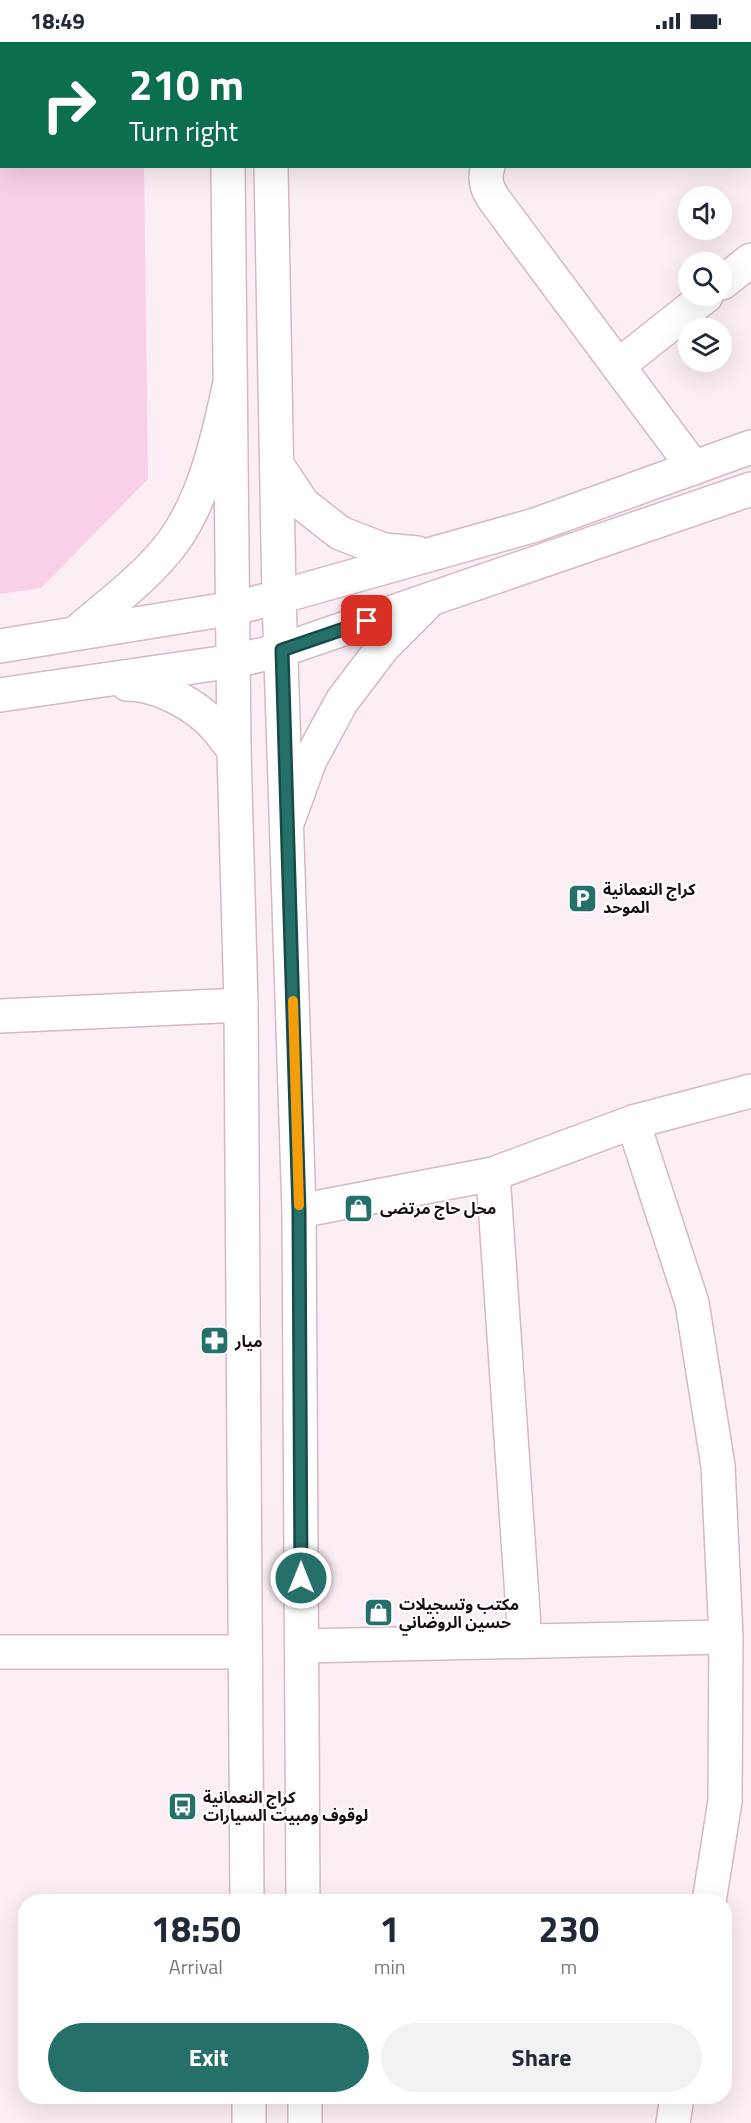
<!DOCTYPE html>
<meta charset="utf-8">
<style>
body{margin:0;font-family:"Titillium Web","Noto Sans Arabic",sans-serif;background:#f2f2f3;color:#1f2937;height:100vh;display:flex;flex-direction:column;font-size:22px;white-space:nowrap}
*{box-sizing:border-box;margin:0}
p{font-size:20px;color:#747a83}
.icon{flex:none;width:33px;height:33px;fill:none;stroke:currentColor;stroke-width:2;stroke-linecap:round;stroke-linejoin:round}
.map{position:relative;flex:1;overflow:hidden}
.drawer{position:absolute;left:18px;top:1852px;width:714px;height:210px;display:flex;flex-direction:column;background:#fff;border-radius:24px;box-shadow:0 6px 24px #0002}
.drawer>*{flex:none}
.guide{position:absolute;left:0px;top:0px;width:752px;height:126px;box-shadow:0 6px 24px #0002;background:#0b6e4f;color:#fff;overflow:hidden}
.buttons{position:absolute;left:678px;top:144px;display:grid;gap:12px}
.buttons a{display:grid;place-items:center;width:54px;height:54px;border-radius:50%;background:#fff;box-shadow:0 6px 24px #0002;font-size:30px}
.pin{position:absolute;display:grid;place-items:center;width:51px;height:51px;color:#fff;margin:-26px;border-radius:12px;box-shadow:0 3px 9px #0006}
.me{position:absolute;width:66px;margin:-33px;rotate:0deg;stroke-linejoin:round;filter:drop-shadow(0 0 4px #0008)}
.turn{display:flex;align-items:center;gap:21px;height:126px;padding:0 30px;font-size:27px}
.turn .icon{width:78px;height:78px;stroke-width:2.5}
.turn b{display:block;font-size:42px;line-height:51px}
.eta{display:flex;justify-content:space-evenly;align-items:center;height:102px;text-align:center}
.eta b{font-size:36px;font-weight:700;line-height:42px}
.button{display:flex;gap:12px;margin-top:auto;padding:12px 30px}
.button a{flex:1;height:69px;border-radius:36px;background:#26706b;color:#fff;font-size:24px;font-weight:700;line-height:69px;text-align:center}
.button a+a{background:#f2f2f3;color:#1f2937}
.status{display:flex;justify-content:space-between;align-items:center;height:42px;padding:0 30px;background:#fff;direction:ltr}
.status svg{height:16px;fill:currentColor}
.map>svg:first-child{display:block}
</style>
<div class="status"><b>18:49</b><svg viewBox="0 0 49 12"><path d="M0 12V9h3v3zM5 12V6h3v6zM10 12V3h3v9zM15 12V0h3v12zM26 1h20v11H26zM47 4h2v5h-2z"/></svg></div>
<div class="map">
<svg width="751" height="2081" viewBox="0 0 751 2081">
<rect width="100%" height="100%" fill="#fbeef5"/>
<polygon fill="#fad0e8" points="0,0 142,0 2,2 2,124 144,125 148,437 41,546 0,552"/>
<g fill="none" stroke-linecap="round" stroke-linejoin="round">
<defs>
<g id="street">
<polyline points="447,0 448,2"/>
<polyline points="634,2 636,0"/>
<path d="M488,124C483,139 488,149 496,160L694,426"/>
<polyline points="722,241 751,218"/>
<polyline points="618,324 706,254"/>
<polyline points="0,974 241,963"/>
<polyline points="633,1080 692,1261 718,1424 726,1595 725,1759 709,1860"/>
<polyline points="493,1132 525,1599"/>
<polyline points="299,1169 493,1132 633,1080 751,1049"/>
<polyline points="302,1604 726,1595"/>
<polyline points="0,1610 244,1610"/>
<polyline points="673,2081 677,2055"/>
</g>
<g id="secondary">
<polyline points="227,0 227,2"/>
<polyline points="269,0 269,2"/>
<polyline points="228,124 234,708 241,963 247,1860"/>
<polyline points="271,124 279,555 299,1169 303,1860"/>
<polyline points="249,2055 249,2081"/>
<polyline points="305,2055 305,2081"/>
</g>
<g id="primary">
<polyline points="277,423 303,462 340,491 384,508 417,511"/>
<path d="M76,591C109,562 146,536 173,500C206,454 218,395 230,341"/>
<polyline points="0,604 234,566 279,555 535,483 751,405"/>
<path d="M127,642C155,642 186,658 207,676C217,685 226,698 234,708"/>
<polyline points="0,653 234,619 282,608 751,447"/>
<polyline points="287,781 310,718 342,659 383,605 425,563"/>
</g>
</defs>
<use href="#street" stroke="#d7b8c9" stroke-width="36"/>
<use href="#secondary" stroke="#d7b8c9" stroke-width="36"/>
<use href="#primary" stroke="#d7b8c9" stroke-width="36"/>
<use href="#street" stroke="#fff" stroke-width="33"/>
<use href="#secondary" stroke="#fff" stroke-width="33"/>
<use href="#primary" stroke="#fff" stroke-width="33"/>
</g>
<g fill="none" stroke-linecap="round" stroke-linejoin="round">
<defs>
<polyline id="route" points="301,1536 299,1169 282,608 367,579"/>
</defs>
<use href="#route" stroke="#194946" stroke-width="15"/>
<use href="#route" stroke="#26706b" stroke-width="10"/>
<polyline stroke="#f59e0b" stroke-width="10" points="293,959 299,1163"/>
</g>
<defs>
<symbol id="parking-square" viewBox="-11 -11 22 22"><rect x="-9" y="-9" width="18" height="18" rx="4" fill="#26706b" stroke="#fff"/><path d="M-3.5-5.5H1a3.5 3.5 0 0 1 0 7H-1V5.5H-3.5ZM-1-3.4V-.6H.8a1.4 1.4 0 0 0 0-2.8Z" fill="#fff"/></symbol>
<symbol id="shop-square" viewBox="-11 -11 22 22"><rect x="-9" y="-9" width="18" height="18" rx="4" fill="#26706b" stroke="#fff"/><path d="M-5-2.5h2.3a2.7 3.5 0 0 1 5.4 0H5L5.5 6h-11ZM-1.5-2.5h3a1.5 2.3 0 0 0-3 0Z" fill="#fff"/></symbol>
<symbol id="pharmacy-square" viewBox="-11 -11 22 22"><rect x="-9" y="-9" width="18" height="18" rx="4" fill="#26706b" stroke="#fff"/><path d="M-2-6h4v4h4v4h-4v4h-4v-4h-4v-4h4Z" fill="#fff"/></symbol>
<symbol id="bus-square" viewBox="-11 -11 22 22"><rect x="-9" y="-9" width="18" height="18" rx="4" fill="#26706b" stroke="#fff"/><path d="M-5-6H5V4H4V6H2V4H-2V6H-4V4H-5ZM-3.5-4V0h7V-4ZM-3.5 1.2v1.5H-2V1.2ZM2 1.2v1.5H3.5V1.2Z" fill="#fff"/></symbol>
</defs>
<g fill-rule="evenodd">
<use href="#parking-square" x="566" y="840" width="33" height="33"/>
<use href="#shop-square" x="342" y="1150" width="33" height="33"/>
<use href="#pharmacy-square" x="198" y="1282" width="33" height="33"/>
<use href="#shop-square" x="362" y="1554" width="33" height="33"/>
<use href="#bus-square" x="166" y="1748" width="33" height="33"/>
</g>
<g text-anchor="middle" dominant-baseline="central" stroke-width="4.5" stroke-linejoin="round" paint-order="stroke">
<g font-size="16" font-weight="bold" fill="#180d14" stroke="#fff" text-anchor="start">
<text x="603" y="847">كراج النعمانية<tspan x="603" dy="18">الموحد</tspan></text>
<text x="380" y="1166">محل حاج مرتضى</text>
<text x="235" y="1299">ميار</text>
<text x="399" y="1562">مكتب وتسجيلات<tspan x="399" dy="18">حسين الروضاني</tspan></text>
<text x="203" y="1755">كراج النعمانية<tspan x="203" dy="18">لوقوف ومبيت السيارات</tspan></text>
</g>
</g>
</svg>
<div class="buttons">
<a><svg class="icon" aria-label="sound" viewBox="0 0 24 24"><path d="M4 9h4l5-4v14l-5-4H4zM17 9q2 3 0 6"/></svg></a>
<a><svg class="icon" aria-label="search" viewBox="0 0 24 24"><circle cx="10" cy="10" r="6"/><path d="M15 15l6 6"/></svg></a>
<a><svg class="icon" aria-label="layers" viewBox="0 0 24 24"><path d="M12 4l9 5-9 5-9-5zM3 14l9 5 9-5"/></svg></a>
</div>
<div class="pin" style="left:367px;top:579px;background:#d93025"><svg class="icon" aria-label="arrive" viewBox="0 0 24 24"><path d="M6 21V4h12l-3 4 3 4H6"/></svg></div>
<svg class="me" style="left:301px;top:1536px" viewBox="-20 -20 40 40"><circle r="17" fill="#26706b" stroke="#fff" stroke-width="3"/><path d="M0-11L8 9 0 5-8 9z" fill="#fff"/></svg>
<div class="guide">
<div class="turn"><svg class="icon" aria-label="right" viewBox="0 0 24 24"><path d="M7 20v-9h11M14 6l5 5-5 5"/></svg><div><b>210 m</b>Turn right</div></div>
</div>
<section class="drawer">
<div class="eta">
<div><b>18:50</b><p>Arrival</p></div>
<div><b>1</b><p>min</p></div>
<div><b>230</b><p>m</p></div>
</div>
<div class="button"><a>Exit</a><a>Share</a></div>
</section>
</div>
